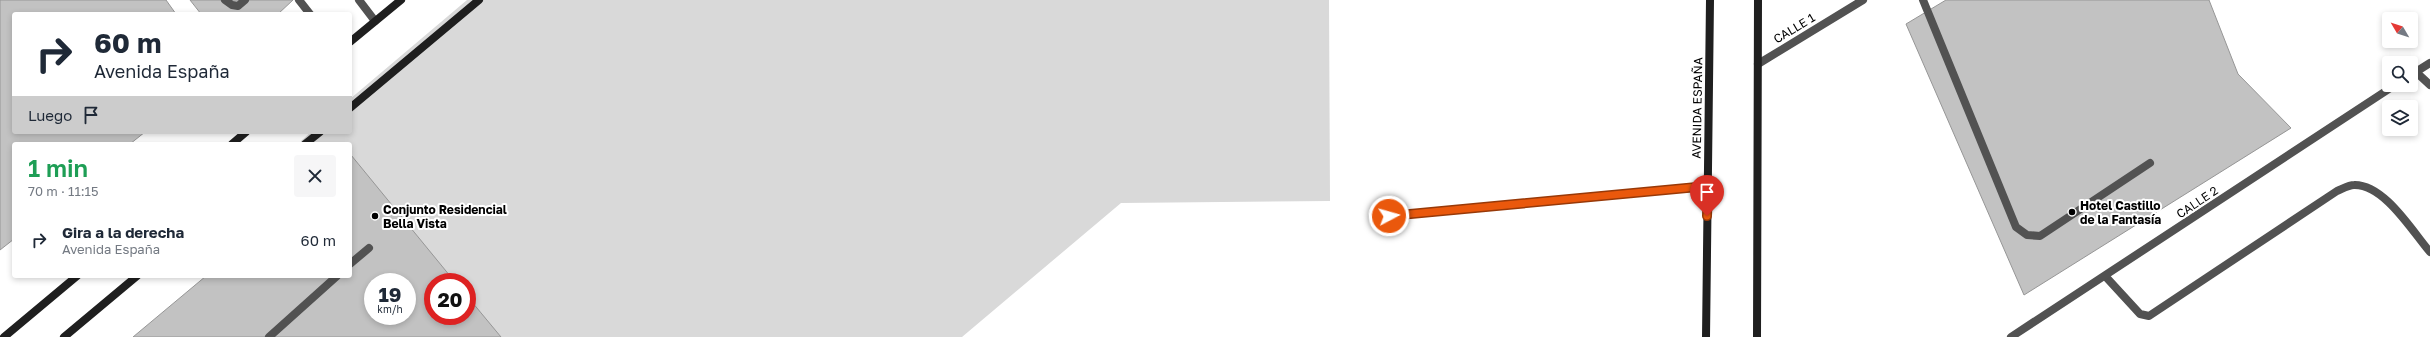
<!DOCTYPE html>
<html lang="es">
<meta charset="utf-8">
<style>
body{margin:0;font-family:"Golos Text",sans-serif;background:#f6f6f7;color:#1f2937;height:100vh;display:flex;flex-direction:column;font-size:15px;white-space:nowrap}
*{box-sizing:border-box;margin:0}
p{font-size:13px;color:#747a83}
.icon{flex:none;width:22px;height:22px;fill:none;stroke:currentColor;stroke-width:2;stroke-linecap:round;stroke-linejoin:round}
.map{position:relative;flex:1;overflow:hidden}
.panel{position:absolute;left:12px;top:142px;width:340px;height:136px;display:flex;flex-direction:column;background:#fff;border-radius:4px;box-shadow:0 2px 6px #0003}
.panel>*{flex:none}
.hud{position:absolute;left:12px;top:12px;width:340px;height:122px;border-radius:4px;box-shadow:0 2px 6px #0003;background:#fff;color:#1f2937;overflow:hidden}
.needle{width:26px;rotate:309deg}
.controls{position:absolute;left:2382px;top:12px;display:grid;gap:8px}
.controls a{display:grid;place-items:center;width:36px;height:36px;border-radius:4px;background:#fff;box-shadow:0 2px 6px #0003;font-size:20px}
.speed{position:absolute;left:364px;top:273px;display:flex;gap:8px;font-size:20px;font-weight:700;text-align:center}
.speed>*{display:grid;place-content:center;width:52px;height:52px;border-radius:50%;background:#fff;box-shadow:0 2px 6px #0003;line-height:1}
.speed small{font-size:10px;font-weight:400}
.speed .limit{border:6px solid #d22;background:#fff;color:#111}
.pin{position:absolute;display:grid;place-items:center;width:34px;height:34px;color:#fff;margin:-41px -17px;border-radius:50% 50% 50% 0;rotate:-45deg;box-shadow:0 0 4px #0007}
.pin .icon{rotate:45deg}
.me{position:absolute;width:44px;margin:-22px;rotate:84deg;stroke-linejoin:round;filter:drop-shadow(0 0 3px #0008)}
.turn{display:flex;align-items:center;gap:14px;height:84px;padding:0 16px;font-size:18px}
.turn .icon{width:52px;height:52px;stroke-width:2.5}
.turn b{display:block;font-size:28px;line-height:34px}
.then{display:flex;align-items:center;height:38px;padding:0 16px;background:#0003;gap:8px;font-size:15px}
.round{display:grid;place-items:center;flex:none;width:42px;height:42px;border-radius:4px;background:#f6f6f7}
.head{display:flex;align-items:center;justify-content:space-between;height:68px;padding:0 16px}
h1{font-size:24px;font-weight:600;line-height:30px;color:#1e9e55}
ul{padding:0;list-style:none}
li{display:flex;align-items:center;gap:12px;height:60px;padding:0 16px}
li div{flex:1}
li b{display:block;font-size:15px}
li em{font-style:normal}
.map>svg:first-child{display:block}
</style>
<div class="map">
<svg width="2430" height="337" viewBox="0 0 2430 337">
<rect width="100%" height="100%" fill="#fff"/>
<polygon fill="#d9d9d9" points="467,0 1329,0 1330,201 1121,203 962,337 466,337 467,282 433,282 433,297 350,199 350,144 304,144 301,141 311,132 350,132 350,99"/>
<g fill="#c2c2c2" stroke="#969696" fill-rule="evenodd">
<polygon points="0,0 166,0 176,14 14,14 14,132 145,132 130,144 14,144 14,239 0,250"/>
<polygon points="190,0 293,0 278,14 201,14"/>
<polygon points="1946,0 2209,0 2238,74 2291,128 2024,295 1906,24"/>
<path d="M351,155L455,282H433V316H467V296L501,337H133L206,276H350ZM373,282H407V316H373Z"/>
</g>
<g fill="none" stroke-linecap="round" stroke-linejoin="round">
<g stroke="#525252" stroke-width="8">
<polyline points="225,0 232,5 238,6 245,0"/>
<polyline points="299,0 310,14"/>
<polyline points="1923,0 2016,227 2027,235 2040,236 2150,163"/>
<polyline points="2416,72 2430,85"/>
<polyline points="1389,216 1708,186"/>
<polyline points="350,264 369,248"/>
<path d="M2106,277L2140,314L2149,316L2337,191C2342,189 2349,185 2354,185C2384,184 2412,231 2430,252"/>
<polyline points="269,337 337,276"/>
</g>
<g stroke="#525252" stroke-width="8">
<polyline points="359,0 375,21"/>
<polyline points="1758,64 1863,0"/>
<polyline points="2411,75 2430,63"/>
<polyline points="2011,337 2395,85"/>
</g>
<g stroke="#1f1f1f" stroke-width="8">
<polyline points="350,42 401,0"/>
<polyline points="350,108 479,0"/>
<polyline points="232,144 246,132"/>
<polyline points="305,144 320,132"/>
<polyline points="4,337 77,276"/>
<polyline points="64,337 137,276"/>
<polyline points="1706,337 1710,0"/>
<polyline points="1757,337 1758,0"/>
</g>
</g>
<g fill="none" stroke-linecap="round" stroke-linejoin="round">
<defs>
<polyline id="route" points="1389,216 1708,186 1707,216"/>
</defs>
<use href="#route" stroke="#983908" stroke-width="10"/>
<use href="#route" stroke="#ea580c" stroke-width="7"/>
</g>
<g fill="#000" stroke="#fff" stroke-width="1.5">
<circle cx="2072" cy="212" r="4"/>
<circle cx="375" cy="216" r="4"/>
</g>
<g text-anchor="middle" dominant-baseline="central" stroke-width="4" stroke-linejoin="round" paint-order="stroke">
<g font-size="12" fill="#000" stroke="#fff">
<text transform="translate(1794 28) rotate(-31)">CALLE 1</text>
<text transform="translate(1697 108) rotate(-89)">AVENIDA ESPAÑA</text>
<text transform="translate(2197 202) rotate(-34)">CALLE 2</text>
</g>
<g font-size="12" font-weight="bold" fill="#000" stroke="#fff" text-anchor="start">
<text x="2080" y="205">Hotel Castillo<tspan x="2080" dy="14">de la Fantasía</tspan></text>
<text x="383" y="209">Conjunto Residencial<tspan x="383" dy="14">Bella Vista</tspan></text>
</g>
</g>
</svg>
<div class="controls">
<a><svg class="needle" viewBox="-14 -14 28 28"><path d="M0-13l5 13h-10z" fill="#e53935"/><path d="M0 13l5-13h-10z" fill="#747a83"/></svg></a>
<a><svg class="icon" aria-label="search" viewBox="0 0 24 24"><circle cx="10" cy="10" r="6"/><path d="M15 15l6 6"/></svg></a>
<a><svg class="icon" aria-label="layers" viewBox="0 0 24 24"><path d="M12 4l9 5-9 5-9-5zM3 14l9 5 9-5"/></svg></a>
</div>
<div class="speed"><div>19<small>km/h</small></div><div class="limit">20</div></div>
<div class="pin" style="left:1707px;top:216px;background:#d93025"><svg class="icon" aria-label="arrive" viewBox="0 0 24 24"><path d="M6 21V4h12l-3 4 3 4H6"/></svg></div>
<svg class="me" style="left:1389px;top:216px" viewBox="-20 -20 40 40"><circle r="17" fill="#ea580c" stroke="#fff" stroke-width="3"/><path d="M0-11L8 9 0 5-8 9z" fill="#fff"/></svg>
<div class="hud">
<div class="turn"><svg class="icon" aria-label="right" viewBox="0 0 24 24"><path d="M7 20v-9h11M14 6l5 5-5 5"/></svg><div><b>60 m</b>Avenida España</div></div>
<div class="then">Luego<svg class="icon" aria-label="arrive" viewBox="0 0 24 24"><path d="M6 21V4h12l-3 4 3 4H6"/></svg></div>
</div>
<section class="panel">
<div class="head"><div><h1>1 min</h1><p>70 m · 11:15</p></div><a class="round"><svg class="icon" aria-label="close" viewBox="0 0 24 24"><path d="M6 6l12 12M18 6L6 18"/></svg></a></div>
<ul>
<li><svg class="icon" aria-label="right" viewBox="0 0 24 24"><path d="M7 20v-9h11M14 6l5 5-5 5"/></svg><div><b>Gira a la derecha</b><p>Avenida España</p></div><em>60 m</em></li>
</ul>
</section>
</div>
